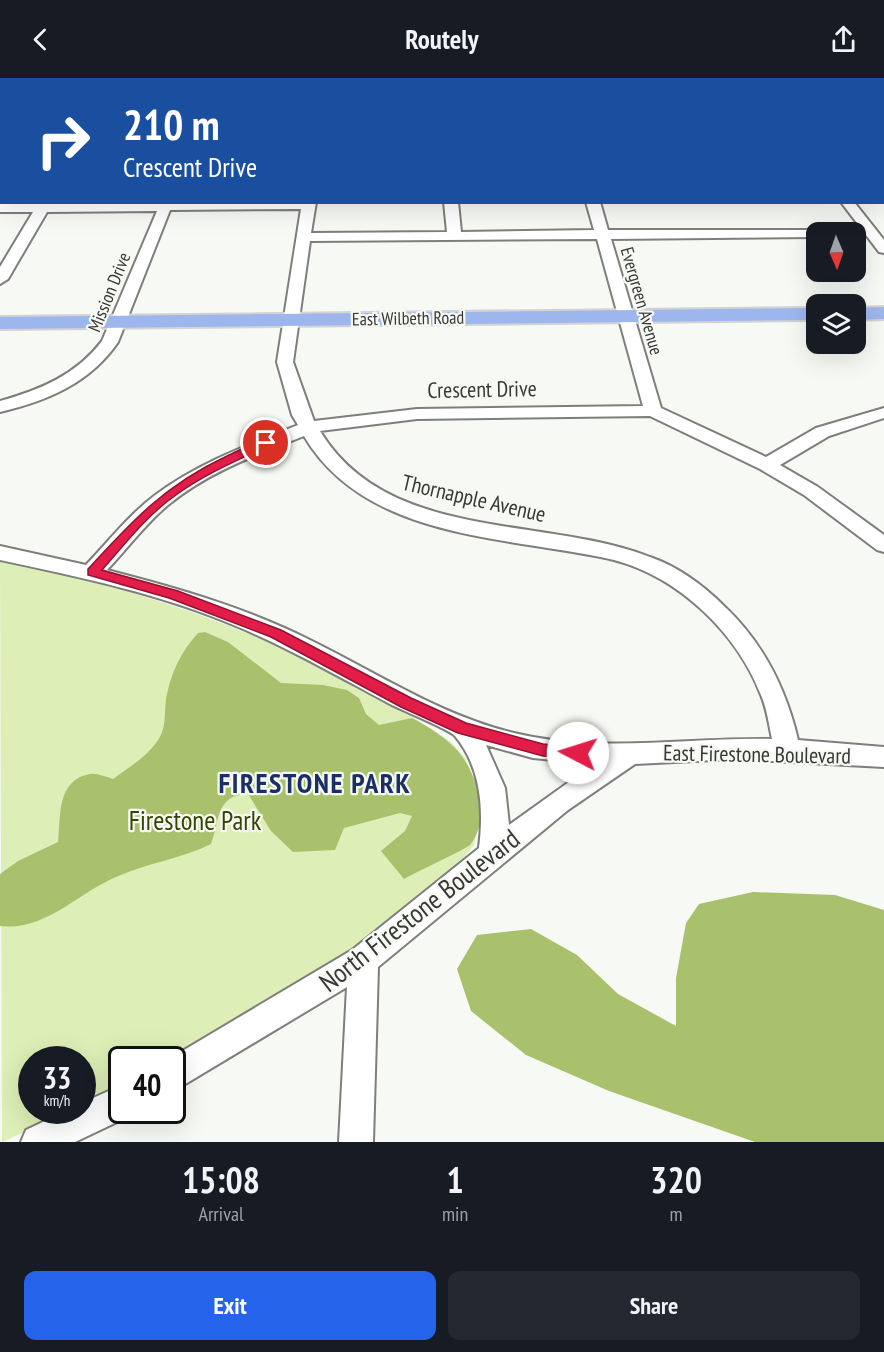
<!DOCTYPE html>
<style>
body{margin:0;font-family:"PT Sans Narrow",sans-serif;background:#242831;color:#f1f3f6;height:100vh;display:flex;flex-direction:column;font-size:22px;white-space:nowrap}
*{box-sizing:border-box;margin:0}
p{font-size:20px;color:#9ea1a6}
.icon{flex:none;width:33px;height:33px;fill:none;stroke:currentColor;stroke-width:2;stroke-linecap:round;stroke-linejoin:round}
.map{position:relative;height:1064px;overflow:hidden}
.panel{display:flex;flex-direction:column;background:#171b24;flex:1}
.panel>*{flex:none}
.guide{position:absolute;left:0px;top:0px;width:885px;height:126px;box-shadow:0 6px 24px #0002;background:#1a4fa0;color:#fff;overflow:hidden}
.needle{width:39px;rotate:178deg}
.controls{position:absolute;left:806px;top:144px;display:grid;gap:12px}
.controls a{display:grid;place-items:center;width:60px;height:60px;border-radius:12px;background:#171b24;box-shadow:0 6px 24px #0002;font-size:30px}
.speed{position:absolute;left:18px;top:968px;display:flex;gap:12px;font-size:30px;font-weight:700;text-align:center}
.speed>*{display:grid;place-content:center;width:78px;height:78px;border-radius:50%;background:#171b24;box-shadow:0 6px 24px #0002;line-height:1}
.speed small{font-size:15px;font-weight:400}
.speed .limit{border:3px solid #111;border-radius:9px;background:#fff;color:#111}
.pin{position:absolute;display:grid;place-items:center;width:51px;height:51px;color:#fff;margin:-26px;border:3px solid #fff;border-radius:50%;box-shadow:0 2px 6px #0007}
.me{position:absolute;width:66px;margin:-33px;rotate:275deg;stroke-linejoin:round;filter:drop-shadow(0 0 4px #0008)}
.turn{display:flex;align-items:center;gap:21px;height:126px;padding:0 24px;font-size:27px}
.turn .icon{width:78px;height:78px;stroke-width:2.5}
.turn b{display:block;font-size:42px;line-height:51px}
.eta{display:flex;justify-content:space-evenly;align-items:center;height:102px;text-align:center}
.eta b{font-size:36px;font-weight:600;line-height:42px}
.primary-button{display:flex;gap:12px;margin-top:auto;padding:12px 24px}
.primary-button a{flex:1;height:69px;border-radius:12px;background:#2563eb;color:#fff;font-size:24px;font-weight:600;line-height:69px;text-align:center}
.primary-button a+a{background:#242831;color:#f1f3f6}
header{display:flex;justify-content:space-between;align-items:center;height:78px;padding:0 24px;background:#171b24;font-size:27px;font-weight:600}
.map>svg:first-child{display:block}
</style>
<header><svg class="icon" aria-label="back" viewBox="0 0 24 24"><path d="M15 5l-7 7 7 7"/></svg>Routely<svg class="icon" aria-label="share" viewBox="0 0 24 24"><path d="M12 15V3M7 8l5-5 5 5M5 13v7h14v-7"/></svg></header>
<div class="map">
<svg width="884" height="1064" viewBox="0 0 884 1064">
<rect width="100%" height="100%" fill="#f7f9f4"/>
<path fill="#ddefb6" d="M0,483C164,515 312,570 451,664L465,680L478,710L481,731L474,767L450,797L332,886L172,981H122L121,1010L83,1028L82,981H32V1032H74L2,1064Z"/>
<g fill="#a9c16c">
<path d="M205,554L228,564L281,605L323,607L347,612L359,620L366,636L379,647L412,640C427,648 442,657 454,669C476,690 492,741 470,767C466,771 414,795 404,801L381,773L405,753L412,738L400,735L344,750L335,772L293,774L271,753L248,716C216,717 220,741 211,766C181,781 147,785 116,799C78,815 44,854 0,848V796L18,783L58,764C61,739 56,702 90,696C96,695 107,699 113,701C128,690 145,680 156,665C167,651 164,637 166,621C171,595 180,575 198,555Z"/>
<polygon points="753,814 835,817 884,832 884,1064 755,1064 609,1013 526,977 471,933 457,891 477,857 531,851 577,877 618,916 676,948 676,900 686,845 699,826"/>
</g>
<g fill="none" stroke-linecap="round" stroke-linejoin="round">
<defs>
<g id="minor">
<polygon points="18,0 28,0 17,2"/>
<polygon points="149,0 159,0 160,2 149,2"/>
<polygon points="350,0 364,0 349,2"/>
<rect x="550" y="0" width="10" height="2"/>
<polygon points="745,0 755,0 756,2 745,2"/>
<polygon points="779,0 884,0 884,4 884,2"/>
<polygon points="0,23 2,23 0,31"/>
<rect x="0" y="47" width="2" height="8"/>
<path d="M316,124L311,155L447,154L444,124H458L461,154L594,152L586,124H600L608,152H821L823,154H816V159L611,161L661,330L766,379L816,350L884,330V340L829,358L780,387L818,409L884,457V474L877,472L804,417L760,391L650,338L417,341L320,353C388,465 543,437 650,479C679,489 704,508 725,529C764,566 786,611 798,662L884,669V689L735,681L635,686L568,732L378,889L373,1064H339L347,909L172,1014V981H169L352,872L479,770C484,731 481,689 455,658C449,651 401,632 390,626C339,599 289,570 236,548C161,516 80,499 0,482V468L86,487C108,464 129,437 154,418C198,385 248,367 298,347L292,337L277,284L301,131L170,132L118,264C90,305 47,323 0,334V323C40,312 76,297 102,263L157,133L47,134L8,201L0,206V189L33,134H0V126ZM597,161L643,328L417,331L314,343L293,284L310,163ZM304,358C366,463 509,458 614,482C679,499 737,555 761,617C767,631 769,647 772,661C687,659 599,676 514,655C442,638 379,596 312,563C247,530 177,510 107,492C127,471 146,445 168,427C208,394 256,377 304,358ZM486,667L533,680L594,686L509,747L505,710Z"/>
<polygon points="841,124 854,124 884,162 884,175 879,174"/>
<polygon points="122,1007 122,1032 135,1032 134,1036 75,1064 21,1064 26,1052 68,1032 82,1032 82,1025"/>
</g>
<g id="major">
<polygon points="884,229 884,241 855,242 855,230"/>
<polygon points="816,230 816,242 0,251 0,239"/>
</g>
</defs>
<use href="#minor" stroke="#7e7f7c" stroke-width="4"/>
<use href="#major" stroke="#d3d3d3" stroke-width="4"/>
<use href="#minor" fill="#fff" fill-rule="evenodd"/>
<use href="#major" fill="#9eb6ee" fill-rule="evenodd"/>
</g>
<path fill="#e11d48" stroke="#92132f" stroke-width="1.5" d="M266,361L270,362V367C238,382 205,396 176,417C147,437 125,466 102,492L178,513L281,552L411,620L466,645L543,666L578,669L586,675L584,680L543,678L458,655L401,629L271,559L169,520L88,497V491C133,442 165,407 227,378C240,372 252,365 266,361Z"/>
<g text-anchor="middle" dominant-baseline="central" stroke-width="4.5" stroke-linejoin="round" paint-order="stroke">
<g font-size="18" fill="#383837" stroke="#f7f9f4">
<text transform="translate(109 214) rotate(-68)">Mission Drive</text>
<text transform="translate(642 223) rotate(74)">Evergreen Avenue</text>
<text transform="translate(408 240) rotate(-1)">East Wilbeth Road</text>
</g>
<g font-size="22" fill="#383837" stroke="#f7f9f4">
<text transform="translate(482 311) rotate(-1)">Crescent Drive</text>
<text transform="translate(474 420) rotate(13)">Thornapple Avenue</text>
<text transform="translate(757 676) rotate(1)">East Firestone Boulevard</text>
</g>
<g font-size="27" fill="#364402" stroke="#f7f9f4">
<text x="195" y="742">Firestone Park</text>
</g>
<g font-size="27" fill="#383837" stroke="#f7f9f4">
<text transform="translate(419 832) rotate(-38)">North Firestone Boulevard</text>
</g>
<g font-size="28" font-weight="bold" letter-spacing="1.5" fill="#1a2f66" stroke="#f7f9f4">
<text x="315" y="704">FIRESTONE PARK</text>
</g>
</g>
</svg>
<div class="controls">
<a><svg class="needle" viewBox="-14 -14 28 28"><path d="M0-13l5 13h-10z" fill="#e53935"/><path d="M0 13l5-13h-10z" fill="#9ea1a6"/></svg></a>
<a><svg class="icon" aria-label="layers" viewBox="0 0 24 24"><path d="M12 4l9 5-9 5-9-5zM3 14l9 5 9-5"/></svg></a>
</div>
<div class="speed"><div>33<small>km/h</small></div><div class="limit">40</div></div>
<div class="pin" style="left:266px;top:365px;background:#d93025"><svg class="icon" aria-label="arrive" viewBox="0 0 24 24"><path d="M6 21V4h12l-3 4 3 4H6"/></svg></div>
<svg class="me" style="left:578px;top:675px" viewBox="-20 -20 40 40"><circle r="19" fill="#fff"/><path d="M0-13L10 11 0 6-10 11z" fill="#e11d48"/></svg>
<div class="guide">
<div class="turn"><svg class="icon" aria-label="right" viewBox="0 0 24 24"><path d="M7 20v-9h11M14 6l5 5-5 5"/></svg><div><b>210 m</b>Crescent Drive</div></div>
</div>
</div>
<section class="panel">
<div class="eta">
<div><b>15:08</b><p>Arrival</p></div>
<div><b>1</b><p>min</p></div>
<div><b>320</b><p>m</p></div>
</div>
<div class="primary-button"><a>Exit</a><a>Share</a></div>
</section>
